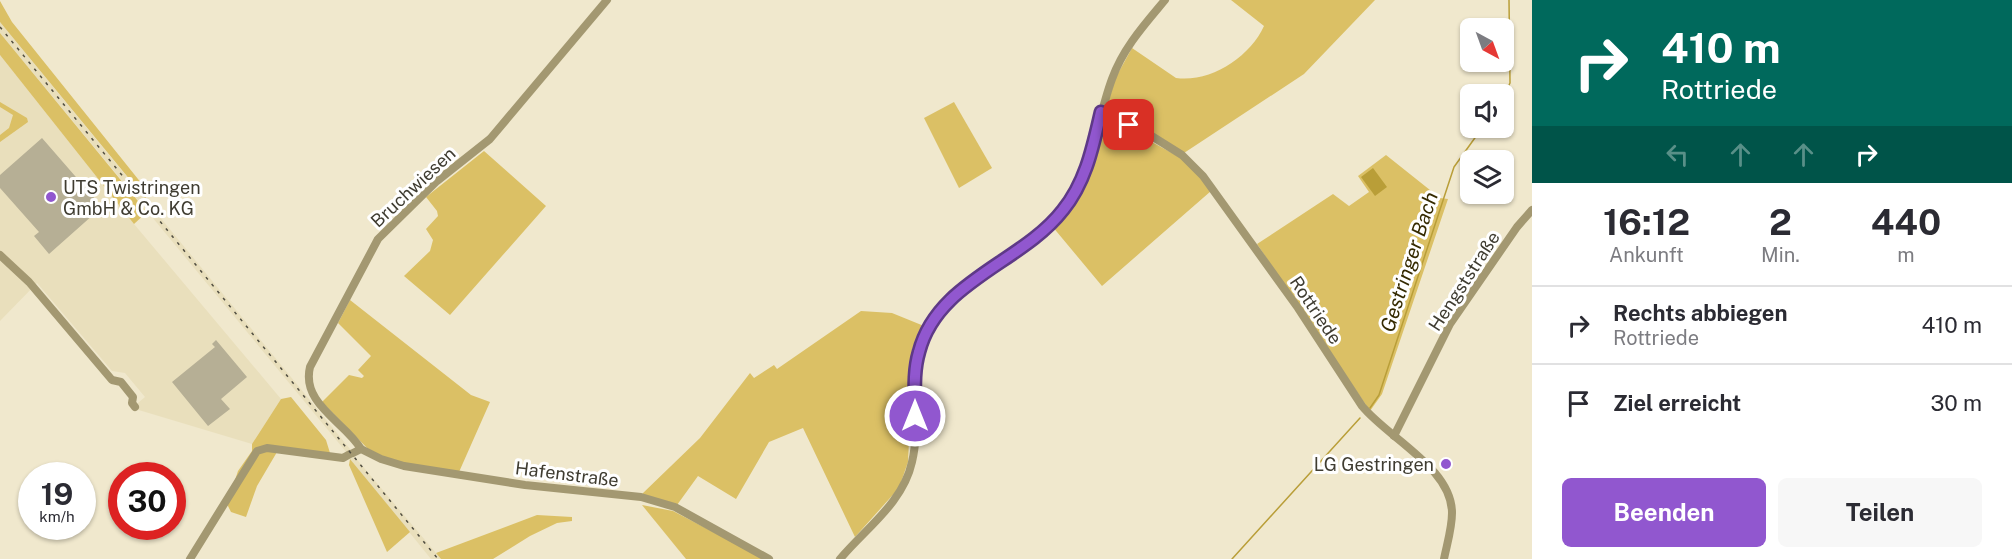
<!DOCTYPE html>
<html lang="de">
<meta charset="utf-8">
<style>
body{margin:0;font-family:"Public Sans",sans-serif;background:#f7f7f7;color:#2b2b33;height:100vh;display:flex;flex-direction:column;font-size:22px;white-space:nowrap}
*{box-sizing:border-box;margin:0}
p{font-size:20px;color:#7c7c81}
.icon{flex:none;width:33px;height:33px;fill:none;stroke:currentColor;stroke-width:2;stroke-linecap:round;stroke-linejoin:round}
.map{position:relative;flex:1;overflow:hidden}
.sheet{display:flex;flex-direction:column;background:#fff;width:480px}
.sheet>*{flex:none}
.banner{background:#00695c;color:#fff;overflow:hidden}
.needle{width:39px;rotate:139deg}
.fabs{position:absolute;left:1460px;top:18px;display:grid;gap:12px}
.fabs a{display:grid;place-items:center;width:54px;height:54px;border-radius:9px;background:#fff;box-shadow:0 2px 4px #0004;font-size:30px}
.speed{position:absolute;left:18px;top:462px;display:flex;gap:12px;font-size:30px;font-weight:700;text-align:center}
.speed>*{display:grid;place-content:center;width:78px;height:78px;border-radius:50%;background:#fff;box-shadow:0 2px 4px #0004;line-height:1}
.speed small{font-size:15px;font-weight:400}
.speed .limit{border:9px solid #d22;background:#fff;color:#111}
.pin{position:absolute;display:grid;place-items:center;width:51px;height:51px;color:#fff;margin:-26px;border-radius:12px;box-shadow:0 3px 9px #0006}
.me{position:absolute;width:66px;margin:-33px;rotate:0deg;stroke-linejoin:round;filter:drop-shadow(0 0 4px #0008)}
.turn{display:flex;align-items:center;gap:21px;height:126px;padding:0 30px;font-size:27px}
.turn .icon{width:78px;height:78px;stroke-width:2.5}
.turn b{display:block;font-size:42px;line-height:51px}
.lanes{display:flex;align-items:center;height:57px;padding:0 30px;background:#0003;justify-content:center;gap:30px;direction:ltr}
.lanes .off{opacity:.35}
.eta{display:flex;justify-content:space-evenly;align-items:center;height:102px;text-align:center}
.eta b{font-size:36px;font-weight:700;line-height:42px}
.cta{display:flex;gap:12px;margin-top:auto;padding:12px 30px}
.cta a{flex:1;height:69px;border-radius:9px;background:#9157cf;color:#fff;font-size:24px;font-weight:700;line-height:69px;text-align:center}
.cta a+a{background:#f7f7f7;color:#2b2b33}
ul{padding:0;list-style:none}
li{display:flex;align-items:center;gap:18px;height:78px;padding:0 30px;border-top:2px solid #e1e1e2}
li div{flex:1}
li b{display:block;font-size:22px}
li em{font-style:normal}
main{display:flex;flex:1;min-height:0}
.map>svg:first-child{display:block}
</style>
<main>
<div class="map">
<svg width="1532" height="559" viewBox="0 0 1532 559">
<rect width="100%" height="100%" fill="#f0e8cd"/>
<g fill="#e9dfbc">
<polygon points="0,22 350,449 347,453 0,33"/>
<polygon points="0,55 134,224 281,399 252,444 132,408 145,397 125,373 112,371 37,283 0,321"/>
<polygon points="354,456 441,559 431,559 350,459"/>
</g>
<g fill="#dbc065">
<path d="M1231,0H1375L1304,74L1184,153L1113,114L1107,105L1116,77L1132,48L1176,78C1210,83 1250,57 1264,26Z"/>
<polygon points="0,1 12,22 150,194 145,198 0,22"/>
<polygon points="0,33 147,212 134,224 0,55"/>
<polygon points="0,102 27,118 28,122 0,142 0,135 9,128 13,115 0,107"/>
<polygon points="954,102 992,168 959,188 924,118"/>
<path d="M1110,119L1181,158L1196,170L1211,191L1102,286L1052,226C1083,194 1091,163 1101,121Z"/>
<polygon points="484,151 546,206 450,315 404,276 430,251 433,240 426,229 438,216 437,211 426,197"/>
<polygon points="1386,155 1440,198 1448,199 1382,394 1370,411 1257,244 1333,194 1349,206 1369,192 1358,176"/>
<polygon points="350,300 471,395 490,402 459,472 402,464 370,451 322,402 349,375 362,378 364,376 358,370 371,356 338,323"/>
<polygon points="861,311 892,313 924,326 916,350 912,375 908,462 899,488 855,537 803,428 769,442 736,499 698,476 677,505 642,494 700,438 750,373 754,378 774,365 777,369"/>
<polygon points="291,397 326,440 330,453 277,452 257,486 246,517 231,512 227,504 238,471 252,451 252,444 281,399"/>
<polygon points="350,459 410,532 387,552 349,465"/>
<polygon points="642,505 673,511 765,559 686,559"/>
<polygon points="537,515 572,517 572,521 557,523 530,536 493,559 441,559 436,553"/>
</g>
<polygon fill="#b99e38" points="1373,168 1387,187 1375,196 1361,177"/>
<g fill="none" stroke-linecap="round" stroke-linejoin="round">
<g stroke="#b99e38" stroke-width="1.5">
<polyline points="1503,97 1510,83 1509,0"/>
<polyline points="1370,408 1379,395 1454,167 1482,128"/>
<polyline points="1232,559 1360,418"/>
</g>
</g>
<g fill="#b6af95">
<polygon points="42,138 102,207 49,254 34,236 39,232 0,188 0,175"/>
<polygon points="216,340 247,377 221,399 230,409 208,426 172,382 215,347 212,344"/>
</g>
<g fill="none" stroke-linecap="round" stroke-linejoin="round">
<g stroke="#a39871" stroke-width="8">
<path d="M1101,112L1150,135L1182,155L1203,176L1298,308L1362,406C1388,438 1452,468 1452,513C1452,528 1447,544 1444,559"/>
<polyline points="0,255 29,282 112,380 121,382 133,397 132,403 135,407"/>
<polyline points="1394,436 1450,324 1517,227 1532,210"/>
<path d="M361,449C345,422 301,404 310,367L378,239L437,181L490,139L607,0"/>
<polyline points="353,453 361,449 381,459 404,466 525,485 641,497 675,507 769,559"/>
<polyline points="190,559 257,451 267,448 343,458 350,454"/>
<path d="M840,559C866,528 903,503 912,462C923,415 906,368 930,324C941,303 961,291 979,278C1009,258 1041,239 1064,210C1093,172 1096,122 1112,79C1123,48 1145,24 1165,0"/>
</g>
<polyline stroke="#514e41" stroke-width="1.5" stroke-dasharray="3 6" stroke-linecap="butt" points="0,27 438,559"/>
</g>
<g fill="none" stroke-linecap="round" stroke-linejoin="round">
<defs>
<path id="route" d="M915,416C915,394 913,372 919,352C937,281 1022,263 1063,210C1086,182 1093,146 1101,112L1129,125"/>
</defs>
<use href="#route" stroke="#5e3987" stroke-width="15"/>
<use href="#route" stroke="#9157cf" stroke-width="10"/>
</g>
<g fill="#9157cf" stroke="#fff" stroke-width="2">
<circle cx="51" cy="197" r="6"/>
<circle cx="1446" cy="464" r="6"/>
</g>
<g text-anchor="middle" dominant-baseline="central" stroke-width="6" stroke-linejoin="round" paint-order="stroke">
<g font-size="18" fill="#3f3c31" stroke="#fff" text-anchor="start">
<text x="63" y="187">UTS Twistringen<tspan x="63" dy="21">GmbH &amp; Co. KG</tspan></text>
<text x="1434" y="464" text-anchor="end">LG Gestringen</text>
</g>
<g font-size="18" fill="#3f3c31" stroke="#fff">
<text transform="translate(413 187) rotate(-43)">Bruchwiesen</text>
<text transform="translate(1464 281) rotate(-57)">Hengststraße</text>
<text transform="translate(1316 310) rotate(56)">Rottriede</text>
<text transform="translate(567 474) rotate(7)">Hafenstraße</text>
</g>
<g font-size="20" font-style="italic" fill="#352a00" stroke="#fff">
<text transform="translate(1409 262) rotate(-72)">Gestringer Bach</text>
</g>
</g>
</svg>
<div class="fabs">
<a><svg class="needle" viewBox="-14 -14 28 28"><path d="M0-13l5 13h-10z" fill="#e53935"/><path d="M0 13l5-13h-10z" fill="#7c7c81"/></svg></a>
<a><svg class="icon" aria-label="sound" viewBox="0 0 24 24"><path d="M4 9h4l5-4v14l-5-4H4zM17 9q2 3 0 6"/></svg></a>
<a><svg class="icon" aria-label="layers" viewBox="0 0 24 24"><path d="M12 4l9 5-9 5-9-5zM3 14l9 5 9-5"/></svg></a>
</div>
<div class="speed"><div>19<small>km/h</small></div><div class="limit">30</div></div>
<div class="pin" style="left:1129px;top:125px;background:#d93025"><svg class="icon" aria-label="arrive" viewBox="0 0 24 24"><path d="M6 21V4h12l-3 4 3 4H6"/></svg></div>
<svg class="me" style="left:915px;top:416px" viewBox="-20 -20 40 40"><circle r="17" fill="#9157cf" stroke="#fff" stroke-width="3"/><path d="M0-11L8 9 0 5-8 9z" fill="#fff"/></svg>
</div>
<section class="sheet">
<div class="banner">
<div class="turn"><svg class="icon" aria-label="right" viewBox="0 0 24 24"><path d="M7 20v-9h11M14 6l5 5-5 5"/></svg><div><b>410 m</b>Rottriede</div></div>
<div class="lanes"><svg class="icon off" aria-label="left" viewBox="0 0 24 24"><path d="M17 20v-9H6M10 6l-5 5 5 5"/></svg><svg class="icon off" aria-label="ahead" viewBox="0 0 24 24"><path d="M12 20V5M6 11l6-6 6 6"/></svg><svg class="icon off" aria-label="ahead" viewBox="0 0 24 24"><path d="M12 20V5M6 11l6-6 6 6"/></svg><svg class="icon" aria-label="right" viewBox="0 0 24 24"><path d="M7 20v-9h11M14 6l5 5-5 5"/></svg></div>
</div>
<div class="eta">
<div><b>16:12</b><p>Ankunft</p></div>
<div><b>2</b><p>Min.</p></div>
<div><b>440</b><p>m</p></div>
</div>
<ul>
<li><svg class="icon" aria-label="right" viewBox="0 0 24 24"><path d="M7 20v-9h11M14 6l5 5-5 5"/></svg><div><b>Rechts abbiegen</b><p>Rottriede</p></div><em>410 m</em></li>
<li><svg class="icon" aria-label="arrive" viewBox="0 0 24 24"><path d="M6 21V4h12l-3 4 3 4H6"/></svg><div><b>Ziel erreicht</b></div><em>30 m</em></li>
</ul>
<div class="cta"><a>Beenden</a><a>Teilen</a></div>
</section>
</main>
